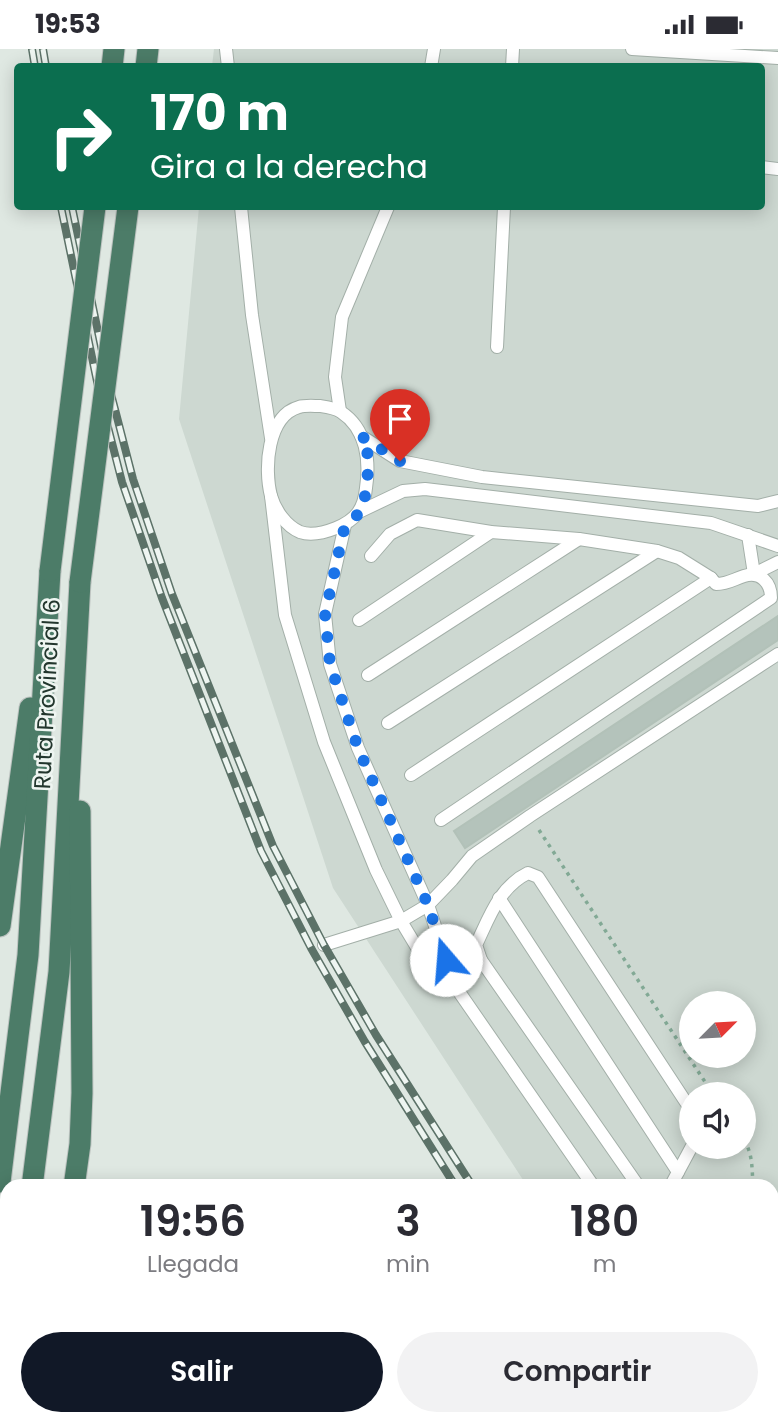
<!DOCTYPE html>
<html lang="es">
<style>
body{margin:0;font-family:Poppins,sans-serif;background:#f2f2f3;color:#2b2b33;height:100vh;display:flex;flex-direction:column;font-size:26px;white-space:nowrap}
*{box-sizing:border-box;margin:0}
p{font-size:23px;color:#7c7c81}
.icon{flex:none;width:38px;height:38px;fill:none;stroke:currentColor;stroke-width:2;stroke-linecap:round;stroke-linejoin:round}
.map{position:relative;flex:1;overflow:hidden}
.sheet{position:absolute;left:0px;top:1130px;width:779px;height:247px;display:flex;flex-direction:column;background:#fff;border-radius:21px 21px 0 0;box-shadow:0 4px 18px #0003}
.sheet>*{flex:none}
.top-card{position:absolute;left:14px;top:14px;width:751px;height:147px;border-radius:7px;box-shadow:0 4px 18px #0003;background:#0b6e4f;color:#fff;overflow:hidden}
.needle{width:46px;rotate:66deg}
.buttons{position:absolute;left:679px;top:942px;display:grid;gap:14px}
.buttons a{display:grid;place-items:center;width:77px;height:77px;border-radius:50%;background:#fff;box-shadow:0 4px 18px #0003;font-size:35px}
.pin{position:absolute;display:grid;place-items:center;width:60px;height:60px;color:#fff;margin:-72px -30px;border-radius:50% 50% 50% 0;rotate:-45deg;box-shadow:0 0 7px #0007}
.pin .icon{rotate:45deg}
.me{position:absolute;width:77px;margin:-38px;rotate:342deg;stroke-linejoin:round;filter:drop-shadow(0 0 5px #0008)}
.turn{display:flex;align-items:center;gap:24px;height:147px;padding:0 21px;font-size:32px}
.turn .icon{width:91px;height:91px;stroke-width:2.5}
.turn b{display:block;font-size:49px;line-height:60px}
.eta{display:flex;justify-content:space-evenly;align-items:center;height:119px;text-align:center}
.eta b{font-size:42px;font-weight:600;line-height:49px}
.cta{display:flex;gap:14px;margin-top:auto;padding:14px 21px}
.cta a{flex:1;height:80px;border-radius:42px;background:#111827;color:#fff;font-size:28px;font-weight:600;line-height:80px;text-align:center}
.cta a+a{background:#f2f2f3;color:#2b2b33}
.status{display:flex;justify-content:space-between;align-items:center;height:49px;padding:0 35px;background:#fff;direction:ltr}
.status svg{height:19px;fill:currentColor}
.map>svg:first-child{display:block}
</style>
<div class="status"><b>19:53</b><svg viewBox="0 0 49 12"><path d="M0 12V9h3v3zM5 12V6h3v6zM10 12V3h3v9zM15 12V0h3v12zM26 1h20v11H26zM47 4h2v5h-2z"/></svg></div>
<div class="map">
<svg width="778" height="1377" viewBox="0 0 778 1377">
<rect width="100%" height="100%" fill="#dfe8e2"/>
<path fill="#cdd8d1" fill-rule="evenodd" d="M214,0H778V1377H720L713,1370H772V1138L527,1137L333,839L179,370L199,158H761V18L212,17ZM691,954H744V1006H691ZM691,1045H744V1097H691Z"/>
<polygon fill="#b4c3bb" stroke="#b2c1b8" stroke-width="2" points="778,567 778,591 465,799 454,782"/>
<g fill="none" stroke-linecap="round" stroke-linejoin="round">
<defs>
<g id="service">
<polyline points="226,0 228,18"/>
<polyline points="632,0 778,9"/>
<polyline points="431,18 434,0"/>
<polyline points="512,18 513,0"/>
<polyline points="761,118 778,120"/>
<polyline points="241,158 252,266 271,389"/>
<polyline points="497,298 504,158"/>
<path d="M320,357C327,358 335,359 341,363C367,380 370,412 366,439C364,460 356,471 336,479C326,483 311,487 300,483C286,477 275,461 271,447C264,420 267,367 299,358C305,356 314,357 320,357Z"/>
<polyline points="340,362 335,328 342,268 388,158"/>
<polyline points="361,387 400,412 482,428 758,457 778,452"/>
<polyline points="271,447 285,566 324,693 376,821 401,872 419,902 455,937 594,1138"/>
<polyline points="361,462 403,442 425,440 711,474 778,497"/>
<polyline points="345,476 325,565 330,615 358,699 428,856 454,934"/>
<polyline points="748,486 754,525 778,513"/>
<path d="M371,507L390,485L417,471L491,483L579,490L657,502L679,509L711,529L716,535C728,535 734,530 744,527C761,522 771,534 771,549L441,771"/>
<polyline points="359,571 491,483"/>
<polyline points="368,626 579,490"/>
<polyline points="388,674 657,502"/>
<polyline points="411,726 711,529"/>
<polyline points="499,849 678,1123"/>
<polyline points="324,896 401,872 428,856 452,831 472,807 530,767 778,605"/>
<polyline points="481,911 639,1138"/>
<path d="M455,937L481,911L476,896C489,869 499,838 528,824L538,828L691,1061"/>
<polyline points="670,1138 692,1097"/>
<polyline points="772,1278 778,1276"/>
<polyline points="772,1331 778,1334"/>
<polyline points="772,1353 778,1360"/>
<polyline points="435,1377 460,1370"/>
<polyline points="535,1377 539,1370"/>
</g>
<g id="trunk">
<polyline points="112,18 114,0"/>
<polyline points="146,18 148,0"/>
<polyline points="0,877 30,659"/>
<polyline points="0,1133 28,906 50,522"/>
<polyline points="32,1138 59,923 80,533"/>
<polyline points="74,1138 80,1095 82,1044 80,762"/>
<polyline points="0,1327 7,1293"/>
<polyline points="59,1370 60,1377"/>
</g>
</defs>
<use href="#service" stroke="#a3afa8" stroke-width="14"/>
<use href="#trunk" stroke="#bdc3c0" stroke-width="23"/>
<g stroke="#82a995" stroke-width="3.5" stroke-dasharray="3.5 5" stroke-linecap="butt">
<polyline points="539,781 713,1045"/>
<path d="M744,1091C753,1105 752,1121 753,1138"/>
<polyline points="772,1307 778,1315"/>
</g>
<use href="#service" stroke="#fff" stroke-width="12"/>
<use href="#trunk" stroke="#4c7c68" stroke-width="21"/>
<defs>
<g id="rail">
<polyline points="32,0 35,18"/>
<polyline points="43,0 46,18"/>
<polyline points="61,158 100,347 122,433 162,549 261,802 311,899 365,993 456,1138"/>
<polyline points="72,158 111,345 133,430 172,545 273,797 324,896 376,986 473,1138"/>
<polyline points="634,1370 640,1377"/>
<polyline points="649,1370 655,1377"/>
</g>
</defs>
<use href="#rail" stroke="#5c7268" stroke-width="8"/>
<use href="#rail" stroke="#eef5f1" stroke-width="5" stroke-dasharray="16" stroke-linecap="butt"/>
<defs>
<g id="trunk-bridge">
<polyline points="50,522 95,158"/>
<polyline points="80,533 128,158"/>
</g>
</defs>
<use href="#trunk-bridge" stroke="#bdc3c0" stroke-width="23" stroke-linecap="butt"/>
<use href="#trunk-bridge" stroke="#4c7c68" stroke-width="21"/>
</g>
<g fill="none" stroke-linecap="round" stroke-linejoin="round">
<polyline stroke="#1a73e8" stroke-width="12" stroke-dasharray="0 21.6" points="400,412 361,387 368,406 368,422 366,443 361,463 345,476 325,565 330,615 358,699 428,856 446,911"/>
</g>
<g text-anchor="middle" dominant-baseline="central" stroke-width="5" stroke-linejoin="round" paint-order="stroke">
<g font-size="23" fill="#22362d" stroke="#eef5f1">
<text transform="translate(47 645) rotate(-87)">Ruta Provincial 6</text>
</g>
</g>
</svg>
<div class="buttons">
<a><svg class="needle" viewBox="-14 -14 28 28"><path d="M0-13l5 13h-10z" fill="#e53935"/><path d="M0 13l5-13h-10z" fill="#7c7c81"/></svg></a>
<a><svg class="icon" aria-label="sound" viewBox="0 0 24 24"><path d="M4 9h4l5-4v14l-5-4H4zM17 9q2 3 0 6"/></svg></a>
</div>
<div class="pin" style="left:400px;top:412px;background:#d93025"><svg class="icon" aria-label="arrive" viewBox="0 0 24 24"><path d="M6 21V4h12l-3 4 3 4H6"/></svg></div>
<svg class="me" style="left:446px;top:911px" viewBox="-20 -20 40 40"><circle r="19" fill="#fff"/><path d="M0-13L10 11 0 6-10 11z" fill="#1a73e8"/></svg>
<div class="top-card">
<div class="turn"><svg class="icon" aria-label="right" viewBox="0 0 24 24"><path d="M7 20v-9h11M14 6l5 5-5 5"/></svg><div><b>170 m</b>Gira a la derecha</div></div>
</div>
<section class="sheet">
<div class="eta">
<div><b>19:56</b><p>Llegada</p></div>
<div><b>3</b><p>min</p></div>
<div><b>180</b><p>m</p></div>
</div>
<div class="cta"><a>Salir</a><a>Compartir</a></div>
</section>
</div>
